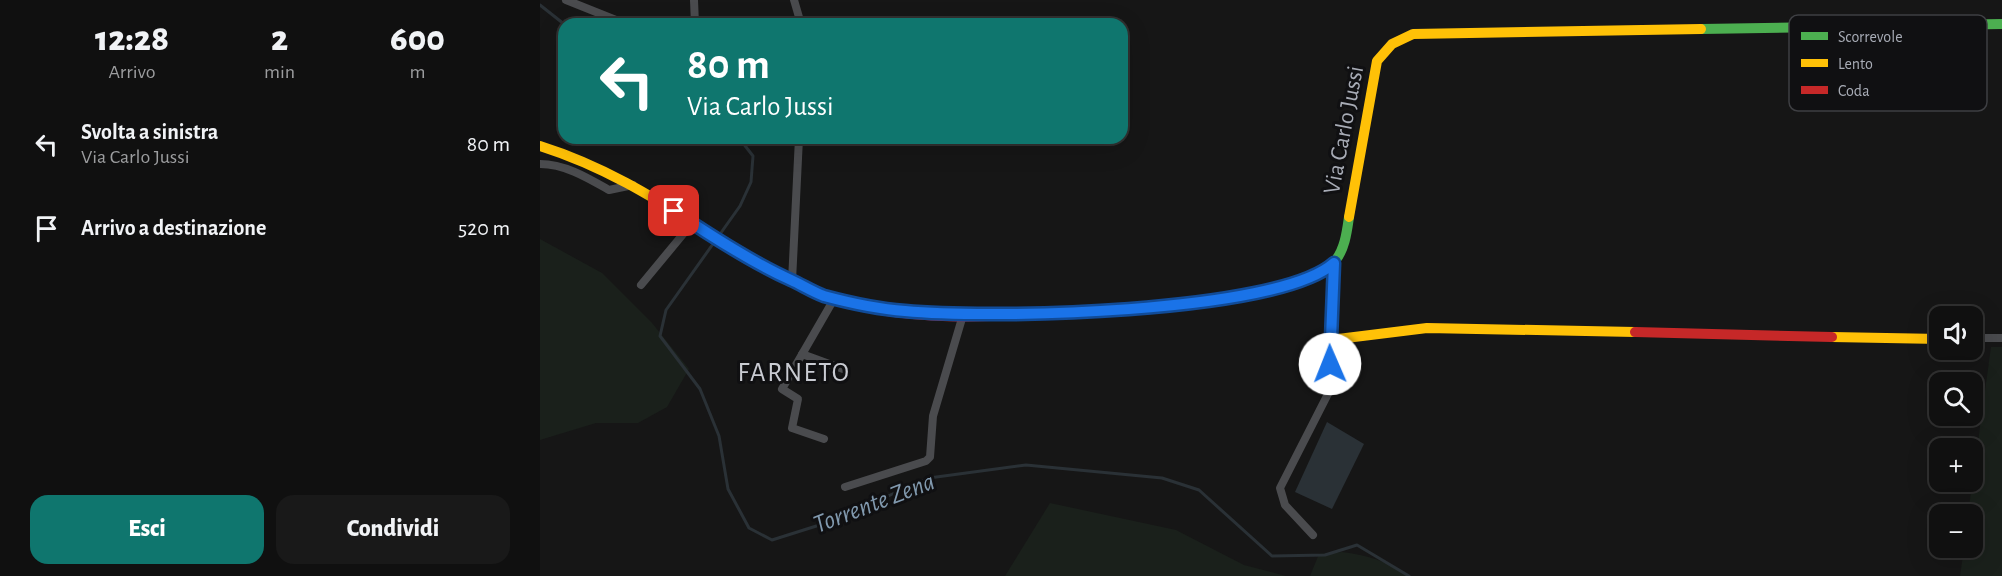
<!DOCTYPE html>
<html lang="it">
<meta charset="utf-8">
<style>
body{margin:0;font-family:"Alegreya Sans",sans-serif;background:#191919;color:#f1f3f6;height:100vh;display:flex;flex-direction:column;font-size:22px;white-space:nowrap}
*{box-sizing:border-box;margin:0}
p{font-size:20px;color:#9c9d9f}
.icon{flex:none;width:33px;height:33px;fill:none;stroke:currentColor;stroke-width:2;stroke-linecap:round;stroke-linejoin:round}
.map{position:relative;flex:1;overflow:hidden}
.panel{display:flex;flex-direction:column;background:#101010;width:540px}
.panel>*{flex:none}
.hud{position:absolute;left:18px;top:18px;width:570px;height:126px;border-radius:18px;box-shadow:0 6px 24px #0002,0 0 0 2px #303030;background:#0f766e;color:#fff;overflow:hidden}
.fabs{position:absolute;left:1389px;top:306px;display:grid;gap:12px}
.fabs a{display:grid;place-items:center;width:54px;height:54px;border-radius:12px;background:#101010;box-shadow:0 6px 24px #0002,0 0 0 2px #303030;font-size:30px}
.pin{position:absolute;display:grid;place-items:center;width:51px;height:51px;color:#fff;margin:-26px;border-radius:12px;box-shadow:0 3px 9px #0006}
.me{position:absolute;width:66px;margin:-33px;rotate:359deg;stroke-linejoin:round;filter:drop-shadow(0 0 4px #0008)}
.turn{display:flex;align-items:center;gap:21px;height:126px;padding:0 30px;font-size:27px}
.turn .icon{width:78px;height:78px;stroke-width:2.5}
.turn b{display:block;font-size:42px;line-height:51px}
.eta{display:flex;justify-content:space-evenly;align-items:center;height:102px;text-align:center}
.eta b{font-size:36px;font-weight:800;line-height:42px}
.button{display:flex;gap:12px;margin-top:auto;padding:12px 30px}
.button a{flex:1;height:69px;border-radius:18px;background:#0f766e;color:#fff;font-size:24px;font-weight:800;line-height:69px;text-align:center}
.button a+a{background:#191919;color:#f1f3f6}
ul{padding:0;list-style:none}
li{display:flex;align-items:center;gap:18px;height:84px;padding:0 30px}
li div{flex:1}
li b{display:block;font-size:22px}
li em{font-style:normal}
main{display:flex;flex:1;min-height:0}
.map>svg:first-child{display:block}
</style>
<main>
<section class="panel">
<div class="eta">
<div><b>12:28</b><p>Arrivo</p></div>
<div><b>2</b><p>min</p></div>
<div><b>600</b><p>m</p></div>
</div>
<ul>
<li><svg class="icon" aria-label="left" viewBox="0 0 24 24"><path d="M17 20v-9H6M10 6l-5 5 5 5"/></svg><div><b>Svolta a sinistra</b><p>Via Carlo Jussi</p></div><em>80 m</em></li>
<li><svg class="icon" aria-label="arrive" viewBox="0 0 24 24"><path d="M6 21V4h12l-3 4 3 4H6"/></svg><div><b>Arrivo a destinazione</b></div><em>520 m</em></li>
</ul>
<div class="button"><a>Esci</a><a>Condividi</a></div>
</section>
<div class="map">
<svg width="1462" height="576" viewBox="0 0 1462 576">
<rect width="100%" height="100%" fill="#161616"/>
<g fill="#1a201b">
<polygon points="0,239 62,273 112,323 149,369 127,407 98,423 56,423 0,440"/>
<polygon points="1451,347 1462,347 1462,576 1420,576 1424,548 1432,548 1432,514 1428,514"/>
<polygon points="510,503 636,530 704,565 746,576 465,576"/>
<path d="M802,552C827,555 847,561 868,576H770L779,554Z"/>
</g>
<polygon fill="#2a3136" points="787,422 824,444 792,509 755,492"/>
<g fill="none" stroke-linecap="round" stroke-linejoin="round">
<g stroke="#2a3136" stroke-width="3">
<polyline points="0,5 24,24"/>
<polyline points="199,138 213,156 211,182 200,206 126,310 120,336 160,389 179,436 188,489 209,528 232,540 289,522 389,478 486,465 622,478 659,490 732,556 785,555 817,545 869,576"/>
</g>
<g stroke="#4a4b4e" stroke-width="8">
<polyline points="26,0 86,24"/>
<polyline points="154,0 155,24"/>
<polyline points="254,0 261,24"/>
<path d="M0,164C25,164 48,178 69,190L93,185"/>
<polyline points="252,281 259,138"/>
<polyline points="101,285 149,227"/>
<polyline points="1432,338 1462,338"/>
<polyline points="262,354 303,369"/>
<polyline points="284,439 252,428 258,399 242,389 294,299"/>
<polyline points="305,487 386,461 390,457 393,416 423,315"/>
<polyline points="773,535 745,505 740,488 791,388 790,340 794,263"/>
</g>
<g stroke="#4caf50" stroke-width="10">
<polyline points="1161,29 1462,24"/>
<path d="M549,312C601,309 761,300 795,261C805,249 807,231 809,217"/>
</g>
<g stroke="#ffc107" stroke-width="10">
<path d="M0,146C86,173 147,221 223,265"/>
<polyline points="809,217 837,61 852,44 873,34 1161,29"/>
<polyline points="1292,337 1400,339"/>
<polyline points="790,340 887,328 1095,332"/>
</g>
<g stroke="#c62828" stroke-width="10">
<path d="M223,265C245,278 268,291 293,299C370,324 469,316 549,312"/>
<polyline points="1095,332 1292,337"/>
</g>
</g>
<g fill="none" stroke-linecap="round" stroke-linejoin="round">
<defs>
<path id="route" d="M134,211C171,236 211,262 251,280C262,285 273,292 284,296C310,303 337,309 365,311C446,319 737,314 794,263L790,364"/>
</defs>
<use href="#route" stroke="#114b97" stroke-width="15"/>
<use href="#route" stroke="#1a73e8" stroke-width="10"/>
</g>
<g text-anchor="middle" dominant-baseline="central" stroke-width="6" stroke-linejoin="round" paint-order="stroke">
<g font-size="24" fill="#a8acb6" stroke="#101012">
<text transform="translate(804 130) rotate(-79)">Via Carlo Jussi</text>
</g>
<g font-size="26" font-style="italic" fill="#8199ae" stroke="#101012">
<text transform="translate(334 503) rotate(-21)">Torrente Zena</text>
</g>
<g font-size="27" letter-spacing="1.5" fill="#c9cbd2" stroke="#101012">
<text x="254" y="372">FARNETO</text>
</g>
</g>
<rect x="1249" y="15" width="198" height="96" rx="9" fill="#101012" stroke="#3e3f43" stroke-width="1.5"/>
<rect x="1261" y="32" width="27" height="8" fill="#4caf50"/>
<rect x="1261" y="59" width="27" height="8" fill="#ffc107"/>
<rect x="1261" y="86" width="27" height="8" fill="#c62828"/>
<g font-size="16" fill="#a8acb6">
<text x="1298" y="42">Scorrevole</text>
<text x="1298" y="69">Lento</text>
<text x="1298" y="96">Coda</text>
</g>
</svg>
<div class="fabs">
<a><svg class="icon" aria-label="sound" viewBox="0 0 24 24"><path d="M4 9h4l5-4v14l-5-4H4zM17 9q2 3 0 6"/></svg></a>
<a><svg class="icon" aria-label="search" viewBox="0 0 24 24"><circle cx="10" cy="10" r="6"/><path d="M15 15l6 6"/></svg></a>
<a>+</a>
<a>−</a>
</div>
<div class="pin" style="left:134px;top:211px;background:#d93025"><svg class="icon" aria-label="arrive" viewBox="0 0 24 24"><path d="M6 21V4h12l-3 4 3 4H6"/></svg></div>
<svg class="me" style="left:790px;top:364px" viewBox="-20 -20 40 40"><circle r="19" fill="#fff"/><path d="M0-13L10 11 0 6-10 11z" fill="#1a73e8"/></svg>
<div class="hud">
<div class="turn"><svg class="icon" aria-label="left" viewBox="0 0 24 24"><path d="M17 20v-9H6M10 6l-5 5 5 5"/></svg><div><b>80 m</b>Via Carlo Jussi</div></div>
</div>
</div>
</main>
